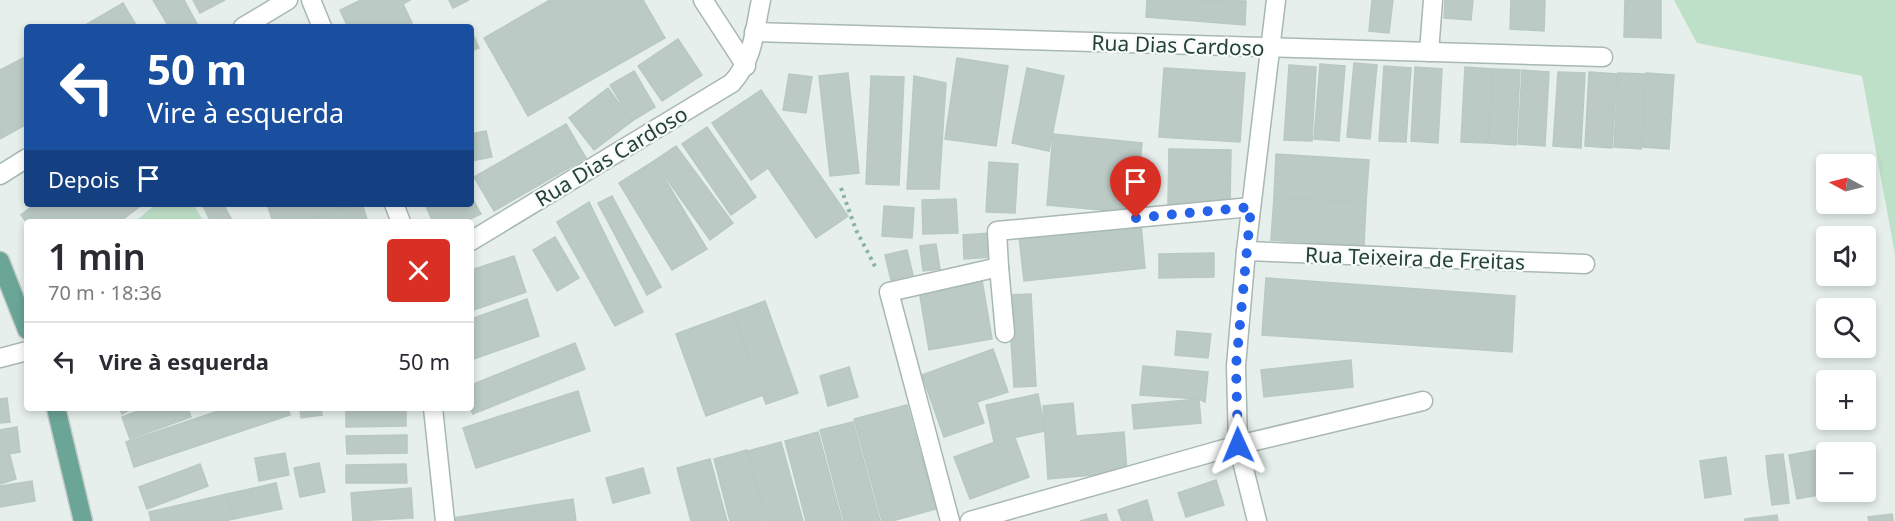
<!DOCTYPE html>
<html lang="pt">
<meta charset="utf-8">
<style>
body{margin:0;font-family:"Noto Sans",sans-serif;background:#f7f7f7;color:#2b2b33;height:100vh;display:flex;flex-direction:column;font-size:22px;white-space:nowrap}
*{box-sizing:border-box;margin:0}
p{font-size:20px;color:#7c7c81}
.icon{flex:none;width:33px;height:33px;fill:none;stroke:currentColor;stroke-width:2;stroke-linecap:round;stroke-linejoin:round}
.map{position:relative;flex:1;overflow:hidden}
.drawer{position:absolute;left:24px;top:219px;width:450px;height:192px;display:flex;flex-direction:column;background:#fff;border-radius:6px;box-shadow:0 3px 9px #0003}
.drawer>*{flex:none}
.hud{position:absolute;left:24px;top:24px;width:450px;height:183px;border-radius:6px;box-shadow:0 3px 9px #0003;background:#1a4fa0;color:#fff;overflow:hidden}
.needle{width:39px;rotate:277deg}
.controls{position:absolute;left:1816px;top:154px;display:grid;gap:12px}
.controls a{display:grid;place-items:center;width:60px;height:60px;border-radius:6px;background:#fff;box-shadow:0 3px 9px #0003;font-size:30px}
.pin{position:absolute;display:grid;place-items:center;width:51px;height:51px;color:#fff;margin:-62px -26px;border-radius:50% 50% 50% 0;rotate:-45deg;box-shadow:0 0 6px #0007}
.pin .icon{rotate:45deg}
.me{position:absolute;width:66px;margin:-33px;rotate:359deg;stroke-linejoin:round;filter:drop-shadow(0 0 4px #0008)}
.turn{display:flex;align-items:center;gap:21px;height:126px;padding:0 24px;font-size:27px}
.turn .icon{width:78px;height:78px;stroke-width:2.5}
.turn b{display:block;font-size:42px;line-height:51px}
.then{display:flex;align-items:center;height:57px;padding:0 24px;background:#0003;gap:12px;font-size:22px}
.round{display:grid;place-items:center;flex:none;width:63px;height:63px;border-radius:6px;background:#f7f7f7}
.summary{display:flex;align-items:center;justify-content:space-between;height:102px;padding:0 24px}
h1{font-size:36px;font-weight:600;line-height:45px}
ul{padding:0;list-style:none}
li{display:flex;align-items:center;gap:18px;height:78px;padding:0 24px;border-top:2px solid #e1e1e2}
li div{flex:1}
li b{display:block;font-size:22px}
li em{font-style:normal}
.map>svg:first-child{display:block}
</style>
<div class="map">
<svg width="1895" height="521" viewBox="0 0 1895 521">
<rect width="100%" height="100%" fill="#e6efeb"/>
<g fill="#bfe0c8">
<polygon points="1674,0 1895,0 1895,254 1862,76 1697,43"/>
<polygon points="156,204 193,204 204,222 138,222 137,220"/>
</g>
<g fill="#bbcac4" stroke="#b8c9c2" stroke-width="1.5">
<polygon points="153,0 184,0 197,24 192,27 169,27"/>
<polygon points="193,0 225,0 200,13"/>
<polygon points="361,0 410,0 403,4 412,23 404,27 348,27 340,10"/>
<polygon points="449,0 469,0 453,8"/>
<polygon points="550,0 643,0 665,38 528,116 484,38"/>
<polygon points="1147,0 1246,1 1245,25 1146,17"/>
<polygon points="1372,0 1393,0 1389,33 1369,31"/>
<polygon points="1445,0 1473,0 1471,20 1444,18"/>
<polygon points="1511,0 1545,0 1544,31 1510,29"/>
<polygon points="1625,0 1661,0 1661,38 1624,37"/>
<polygon points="123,3 137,27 82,27"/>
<polygon points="471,30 479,48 471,51"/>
<polygon points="678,39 702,75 662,101 638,66"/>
<polygon points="27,56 27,124 0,139 0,70"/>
<polygon points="957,58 1008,66 996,146 945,139"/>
<polygon points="1354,63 1377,65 1370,139 1347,137"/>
<polygon points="1320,64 1345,66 1339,141 1314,139"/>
<polygon points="1289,65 1316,67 1312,141 1284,140"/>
<polygon points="1384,66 1411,68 1406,142 1379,141"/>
<polygon points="1415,67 1442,69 1438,143 1411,141"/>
<polygon points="1465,67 1492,69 1488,143 1461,142"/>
<polygon points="1027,68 1064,76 1049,151 1012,143"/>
<polygon points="1164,68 1245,73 1240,142 1159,137"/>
<polygon points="1493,69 1520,70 1516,145 1489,143"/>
<polygon points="1522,70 1549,72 1545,146 1518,144"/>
<polygon points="634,71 655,107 632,121 610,85"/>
<polygon points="1558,72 1585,73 1581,148 1553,146"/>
<polygon points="1589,72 1617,74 1612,148 1585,146"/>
<polygon points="848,73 859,173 830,176 819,76"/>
<polygon points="1618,73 1646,74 1641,149 1614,147"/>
<polygon points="1646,73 1674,75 1669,149 1642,147"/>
<polygon points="789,74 812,77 806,113 783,110"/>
<polygon points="871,76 904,77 899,185 866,184"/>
<polygon points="914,76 946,83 939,189 907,189"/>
<polygon points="608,88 632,121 594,150 569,118"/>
<polygon points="761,90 848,216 816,238 768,168 751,180 712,123"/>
<polygon points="566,124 586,158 494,211 474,177"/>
<polygon points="707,127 756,197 731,215 682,144"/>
<polygon points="486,131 492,157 471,161 471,134"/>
<polygon points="1053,134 1142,143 1135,213 1047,205"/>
<polygon points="676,146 733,223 710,240 654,161"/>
<polygon points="1169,149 1231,150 1230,205 1168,204"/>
<polygon points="1276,154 1369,160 1366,203 1274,197"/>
<polygon points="654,161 707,249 672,270 619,183"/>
<polygon points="989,162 1018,164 1015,213 986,212"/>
<polygon points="471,196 481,214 464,222 433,222 425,204 471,204"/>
<polygon points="612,196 661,287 647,295 598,203"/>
<polygon points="1274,197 1366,203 1364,246 1271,240"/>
<polygon points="956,199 958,233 923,234 922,200"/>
<polygon points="589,202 643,312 615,326 557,222"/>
<polygon points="35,204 143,204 119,222 27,223 21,215"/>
<polygon points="202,204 223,204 233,222 211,222"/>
<polygon points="267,204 354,204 303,222 273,222"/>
<polygon points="358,204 362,204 368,222 307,222"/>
<polygon points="884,206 914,208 912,238 882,236"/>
<polygon points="1141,224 1145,268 1024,281 1019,237"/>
<polygon points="991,233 992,257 964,259 963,235"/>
<polygon points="555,237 579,278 557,291 533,250"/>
<polygon points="936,244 940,269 923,271 920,246"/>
<polygon points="907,250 913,275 891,280 885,255"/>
<polygon points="1214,253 1214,277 1159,278 1159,254"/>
<polygon points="514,256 526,292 471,311 471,270"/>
<polygon points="1266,278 1515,296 1512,352 1262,335"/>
<polygon points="982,280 992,339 929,350 919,290"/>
<polygon points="1031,294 1036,386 1014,387 1008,295"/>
<polygon points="527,299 539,336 471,360 471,319"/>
<polygon points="765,301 798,393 766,404 733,313"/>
<polygon points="733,313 763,395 706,416 676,334"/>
<polygon points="1177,331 1211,334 1208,358 1175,355"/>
<polygon points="575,343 585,369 473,414 470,408 471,385"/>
<polygon points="993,349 1008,392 977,402 984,423 944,437 922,375"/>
<polygon points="1351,360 1353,387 1264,397 1261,370"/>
<polygon points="1143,366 1208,372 1205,402 1199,399 1140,395"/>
<polygon points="849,367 858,397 828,406 820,376"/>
<polygon points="578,391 590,431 476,468 463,428"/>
<polygon points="1038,394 1045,431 994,442 986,405"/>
<polygon points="7,398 10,422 0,423 0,399"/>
<polygon points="1199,399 1201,423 1134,429 1132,405"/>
<polygon points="1073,403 1076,436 1124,432 1127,472 1048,479 1043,406"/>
<polygon points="907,405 936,509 892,521 882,521 854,419"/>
<polygon points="119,408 133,408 122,414"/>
<polygon points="146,408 188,408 191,417 130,439 122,417"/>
<polygon points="227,408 288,408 290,415 134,467 126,442"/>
<polygon points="300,408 321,408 322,415 301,418"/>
<polygon points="406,408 406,426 346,427 346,409"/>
<polygon points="853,422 880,521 844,521 820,430"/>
<polygon points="17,427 20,452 0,455 0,430"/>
<polygon points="818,432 842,521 806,521 785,441"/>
<polygon points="407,435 407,453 347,454 346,436"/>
<polygon points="1014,435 1029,477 970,499 954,457"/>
<polygon points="781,442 803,521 767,521 748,451"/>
<polygon points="1828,448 1827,492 1836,492 1797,499 1789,455"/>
<polygon points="747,450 766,521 730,521 714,459"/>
<polygon points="9,452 16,479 0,484 0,455"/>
<polygon points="285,453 289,475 259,481 255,458"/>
<polygon points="1783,454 1786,475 1768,477 1766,456"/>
<polygon points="1726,457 1731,494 1705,498 1700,461"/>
<polygon points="710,459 727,521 691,521 677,468"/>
<polygon points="319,463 325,492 300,497 294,468"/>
<polygon points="200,464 208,486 147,509 139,487"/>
<polygon points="406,464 407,483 346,483 346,465"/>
<polygon points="643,468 650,493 613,503 606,478"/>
<polygon points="1786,475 1789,503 1772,505 1768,477"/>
<polygon points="1216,480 1224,505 1186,517 1178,493"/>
<polygon points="32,481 35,501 0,507 0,486"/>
<polygon points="276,483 282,509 233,519 227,494"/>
<polygon points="411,488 413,518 353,521 351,493"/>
<polygon points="227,494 233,519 225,521 151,521 149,512"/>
<polygon points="573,499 576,521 453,521 452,518"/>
<polygon points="1147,500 1153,521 1122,521 1118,510"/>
<polygon points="1106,514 1108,521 1080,521"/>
<polygon points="1892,514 1893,521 1869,521 1868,517"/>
<polygon points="1777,515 1778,521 1745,521 1745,519"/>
</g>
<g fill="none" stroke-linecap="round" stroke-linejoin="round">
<defs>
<g id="minor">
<polyline points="311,0 322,27"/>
<polyline points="703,0 746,66"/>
<polyline points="243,27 288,0"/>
<polyline points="754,32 1603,57"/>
<polyline points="1429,52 1433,0"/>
<polyline points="0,175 27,158"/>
<polyline points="394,204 401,222"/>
<path d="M471,241L732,83C754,58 754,32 761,0"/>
<polyline points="1246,251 1585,264"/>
<polyline points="999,267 1005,333"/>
<polyline points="0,358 27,351"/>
<polyline points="433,408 445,521"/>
<polyline points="950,521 889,292 999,267 997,231 1251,207"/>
<polyline points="970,521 1238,445 1423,401"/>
<polyline points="1257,521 1238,445 1236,366 1246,251 1276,0"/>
</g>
<g id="major">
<polyline points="0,261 27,330"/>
<polyline points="56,408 83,521"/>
</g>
</defs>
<use href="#minor" stroke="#a8b8b2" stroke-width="21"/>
<use href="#major" stroke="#c2cac8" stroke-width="21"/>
<polyline stroke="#86b3a5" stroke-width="4" stroke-dasharray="3 4.5" stroke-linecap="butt" points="841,188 856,230 877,270"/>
<use href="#minor" stroke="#fff" stroke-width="18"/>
<use href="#major" stroke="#6aa596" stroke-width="18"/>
</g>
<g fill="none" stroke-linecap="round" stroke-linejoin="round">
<polyline stroke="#2563eb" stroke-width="10" stroke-dasharray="0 18" points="1136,218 1251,207 1236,366 1238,445"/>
</g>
<g text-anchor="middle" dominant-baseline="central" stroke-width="4.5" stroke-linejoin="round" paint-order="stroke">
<g font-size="21" fill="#24423a" stroke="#f7fbf9">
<text transform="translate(1178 45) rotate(2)">Rua Dias Cardoso</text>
<text transform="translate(611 156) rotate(-31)">Rua Dias Cardoso</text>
<text transform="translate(1415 258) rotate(2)">Rua Teixeira de Freitas</text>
</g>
</g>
</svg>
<div class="controls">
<a><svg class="needle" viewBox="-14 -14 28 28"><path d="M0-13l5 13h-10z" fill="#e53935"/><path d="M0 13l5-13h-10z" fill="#7c7c81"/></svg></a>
<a><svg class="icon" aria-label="sound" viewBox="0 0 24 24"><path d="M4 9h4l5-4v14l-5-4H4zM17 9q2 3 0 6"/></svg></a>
<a><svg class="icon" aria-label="search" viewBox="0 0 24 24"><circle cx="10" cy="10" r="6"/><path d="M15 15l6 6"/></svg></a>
<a>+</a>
<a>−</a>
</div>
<div class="pin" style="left:1136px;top:218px;background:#d93025"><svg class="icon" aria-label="arrive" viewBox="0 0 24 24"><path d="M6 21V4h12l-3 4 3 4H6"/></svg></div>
<svg class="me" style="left:1238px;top:445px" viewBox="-20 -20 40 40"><path d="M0-17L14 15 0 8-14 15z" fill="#2563eb" stroke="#fff" stroke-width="4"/></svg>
<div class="hud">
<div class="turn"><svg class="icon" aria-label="left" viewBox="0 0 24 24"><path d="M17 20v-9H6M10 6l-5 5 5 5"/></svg><div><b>50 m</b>Vire à esquerda</div></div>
<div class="then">Depois<svg class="icon" aria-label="arrive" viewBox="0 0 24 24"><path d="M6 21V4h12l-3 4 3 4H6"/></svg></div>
</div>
<section class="drawer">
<div class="summary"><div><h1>1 min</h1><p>70 m · 18:36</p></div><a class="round" style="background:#d93025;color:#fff"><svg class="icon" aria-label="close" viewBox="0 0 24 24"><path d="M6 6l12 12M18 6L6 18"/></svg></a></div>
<ul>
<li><svg class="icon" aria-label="left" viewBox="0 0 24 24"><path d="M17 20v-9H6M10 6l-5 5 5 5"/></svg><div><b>Vire à esquerda</b></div><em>50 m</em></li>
</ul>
</section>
</div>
